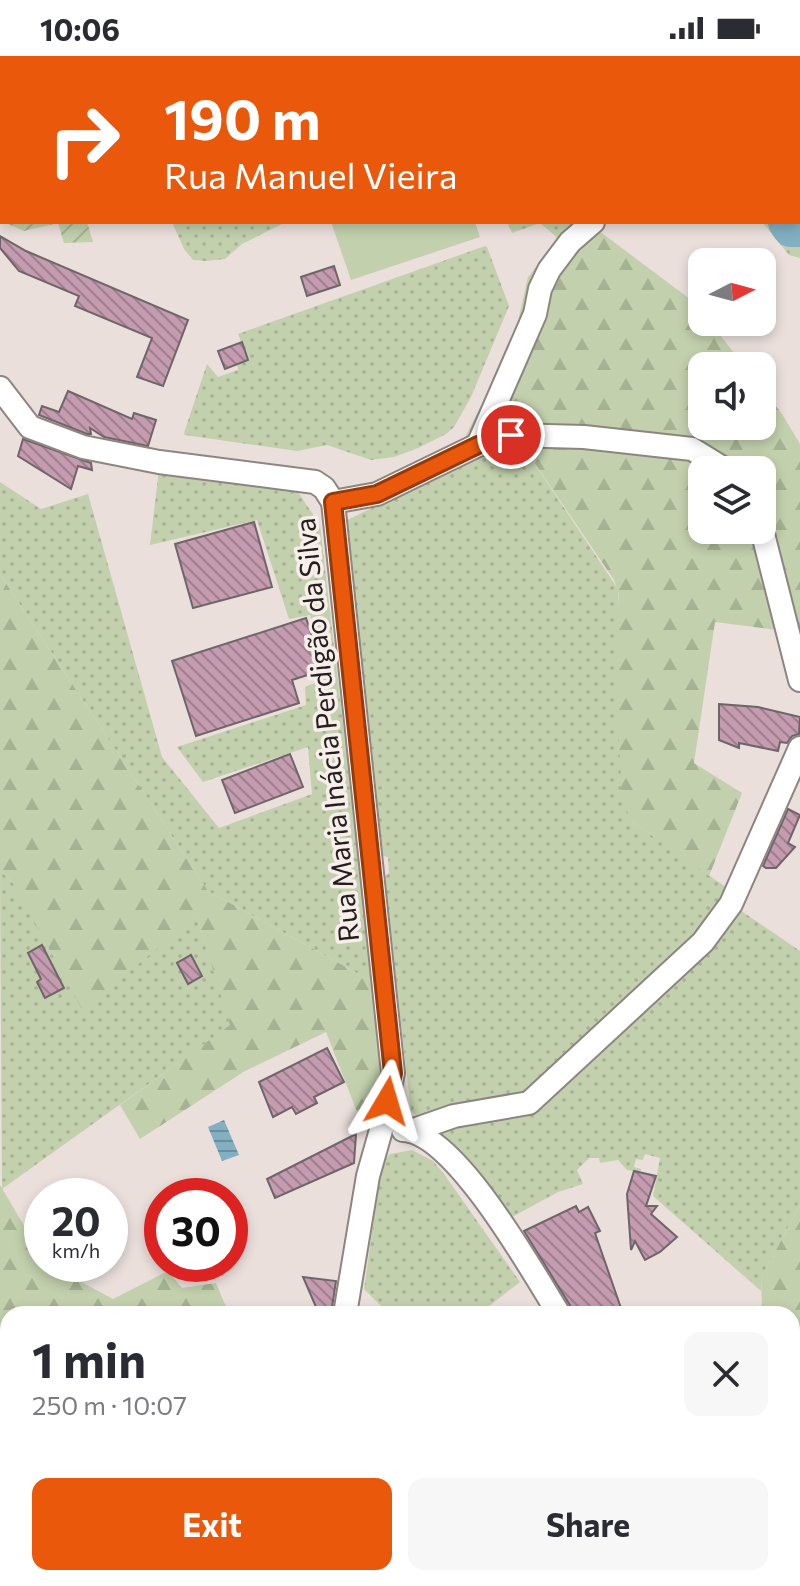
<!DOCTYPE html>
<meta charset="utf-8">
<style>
body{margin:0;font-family:Commissioner,sans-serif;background:#f7f7f7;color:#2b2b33;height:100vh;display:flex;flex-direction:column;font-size:30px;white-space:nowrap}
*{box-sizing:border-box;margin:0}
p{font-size:26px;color:#7c7c81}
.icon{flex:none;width:44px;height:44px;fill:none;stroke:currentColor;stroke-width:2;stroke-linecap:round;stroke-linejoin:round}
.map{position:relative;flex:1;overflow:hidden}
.drawer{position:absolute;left:0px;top:1250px;width:800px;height:280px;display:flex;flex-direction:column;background:#fff;border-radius:24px 24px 0 0;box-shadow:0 4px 12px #0003}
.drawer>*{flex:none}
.guide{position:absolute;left:0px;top:0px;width:800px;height:168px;box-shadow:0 4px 12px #0003;background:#ea580c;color:#fff;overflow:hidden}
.needle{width:52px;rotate:84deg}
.tools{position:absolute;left:688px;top:192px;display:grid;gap:16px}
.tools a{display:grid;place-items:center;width:88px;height:88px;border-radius:16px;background:#fff;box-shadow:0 4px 12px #0003;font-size:40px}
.speed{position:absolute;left:24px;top:1122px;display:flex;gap:16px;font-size:40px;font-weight:700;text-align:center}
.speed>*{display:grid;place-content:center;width:104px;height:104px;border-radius:50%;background:#fff;box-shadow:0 4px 12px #0003;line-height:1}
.speed small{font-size:20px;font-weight:400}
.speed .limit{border:12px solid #d22;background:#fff;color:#111}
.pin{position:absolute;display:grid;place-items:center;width:68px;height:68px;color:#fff;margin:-34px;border:4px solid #fff;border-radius:50%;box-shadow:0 2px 8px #0007}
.me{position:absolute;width:88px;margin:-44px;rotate:7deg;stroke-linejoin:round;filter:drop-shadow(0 0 6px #0008)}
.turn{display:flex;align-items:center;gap:28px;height:168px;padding:0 32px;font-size:36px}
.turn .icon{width:104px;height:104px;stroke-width:2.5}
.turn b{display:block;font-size:56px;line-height:68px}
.round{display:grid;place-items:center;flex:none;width:84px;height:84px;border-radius:16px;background:#f7f7f7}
.headline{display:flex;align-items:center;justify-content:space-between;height:136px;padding:0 32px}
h1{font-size:48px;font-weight:700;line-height:60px}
.button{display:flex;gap:16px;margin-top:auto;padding:16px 32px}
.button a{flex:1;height:92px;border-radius:16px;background:#ea580c;color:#fff;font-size:32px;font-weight:700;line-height:92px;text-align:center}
.button a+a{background:#f7f7f7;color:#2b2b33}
.status{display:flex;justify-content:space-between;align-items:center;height:56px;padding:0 40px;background:#fff;direction:ltr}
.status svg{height:22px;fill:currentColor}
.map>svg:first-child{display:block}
</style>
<div class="status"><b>10:06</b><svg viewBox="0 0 49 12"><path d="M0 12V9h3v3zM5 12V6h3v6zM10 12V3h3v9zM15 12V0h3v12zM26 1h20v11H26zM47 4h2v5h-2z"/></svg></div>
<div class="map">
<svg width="800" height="1530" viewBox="0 0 800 1530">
<defs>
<pattern id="grass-dots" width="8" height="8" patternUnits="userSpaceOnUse" patternTransform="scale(2)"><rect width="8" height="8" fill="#c2d0ad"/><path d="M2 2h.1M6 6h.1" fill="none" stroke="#a6b294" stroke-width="1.8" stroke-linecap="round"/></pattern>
<pattern id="forest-firs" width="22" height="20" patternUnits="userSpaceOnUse" patternTransform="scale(2)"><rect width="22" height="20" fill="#c2d0ad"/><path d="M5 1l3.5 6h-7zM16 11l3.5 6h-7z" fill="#a6b294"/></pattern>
<pattern id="garden-furrows" width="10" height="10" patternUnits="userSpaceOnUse" patternTransform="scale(2)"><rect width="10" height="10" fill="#c2d0ad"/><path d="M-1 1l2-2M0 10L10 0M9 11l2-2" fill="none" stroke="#a6b294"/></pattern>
<pattern id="water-rules" width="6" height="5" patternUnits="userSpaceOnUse" patternTransform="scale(2)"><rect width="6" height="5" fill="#83afc3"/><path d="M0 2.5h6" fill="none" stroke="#6b8e9e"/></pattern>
<pattern id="building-back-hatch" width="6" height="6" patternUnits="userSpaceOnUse" patternTransform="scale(2)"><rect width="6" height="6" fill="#c49baf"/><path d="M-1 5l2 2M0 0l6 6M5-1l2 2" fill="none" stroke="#9f7e8e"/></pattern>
</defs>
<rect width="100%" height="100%" fill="#eadfdb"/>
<g fill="url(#grass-dots)">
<polygon points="798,152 800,153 800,202 789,199 762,166 798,166"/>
<polygon points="172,166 286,166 242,188 225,203 206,205 193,204 184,193"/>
<polygon points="507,166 573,166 559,183 540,167 512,177"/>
<polygon points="485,190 487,191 509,250 471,341 454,371 446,378 418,392 394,401 371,404 327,389 297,395 185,379 184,377 207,308 218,321 238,314 237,308 248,304 238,278"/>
<polygon points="517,389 523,390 618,533 630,764 730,834 696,881 526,1039 416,1059 411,1055 384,821 389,817 388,801 383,800 341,467 500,390"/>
<polygon points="159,413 296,433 320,469 373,926 208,835 0,518 0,426 41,453 88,438 162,701 219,772 312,738 308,691 203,726 177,691 306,649 305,631 329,621 310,559 289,563 257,464 150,489"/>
<polygon points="0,814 13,827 197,861 231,969 2,1133"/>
<polygon points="740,854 800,895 800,1149 761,1222 761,1235 653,1140 660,1102 645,1098 643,1104 636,1103 634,1111 641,1113 640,1116 627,1114 618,1104 600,1107 599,1102 589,1102 577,1114 583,1128 558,1136 510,1162 493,1134 443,1085 442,1077 447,1071 526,1056 687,916"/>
<polygon points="412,1094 433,1105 444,1118 520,1226 479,1258 389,1258 364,1233 382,1107 390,1098"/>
<path d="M300,1522C336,1529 376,1522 413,1522L416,1530H297Z"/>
</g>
<g fill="url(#forest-firs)" fill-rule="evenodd">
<path d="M573,166H587L694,246L702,257V266H710L744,310H702V370H762V332L782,358L800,388V577L715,566L694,707L742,737L709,820L630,764L622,740L614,602L619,539L614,524L523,390L464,383L513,287L528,221ZM702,414H762V474H702Z"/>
<polygon points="0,518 208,835 373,926 379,978 379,1022 364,1074 326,976 245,1015 140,1083 120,1049 230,969 197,861 82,953 13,827 0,814"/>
<polygon points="0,1129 42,1200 42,1208 48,1208 113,1243 168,1215 182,1232 216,1227 229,1258 8,1258 7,1516 0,1504"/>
<polygon points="800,1149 800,1385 792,1378 792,1258 759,1258 762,1255 761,1222"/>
<polygon points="429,1522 510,1522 511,1530 432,1530"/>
</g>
<polygon fill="url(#garden-furrows)" points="4,166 87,166 93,186 64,187 58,167 24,175"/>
<g fill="#c2d0ad">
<polygon points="331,166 475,166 480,181 351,224"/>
<polygon points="8,1521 138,1522 142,1530 0,1530 0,1525"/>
</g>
<polygon fill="url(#water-rules)" points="224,1064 239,1099 222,1105 208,1071"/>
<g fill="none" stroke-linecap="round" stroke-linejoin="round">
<g stroke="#83afc3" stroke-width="38">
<polyline points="30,0 31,2"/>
<polyline points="689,0 691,2"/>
<polyline points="787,166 791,172 800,172"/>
</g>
</g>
<g fill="url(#building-back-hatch)" stroke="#6e6569" stroke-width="2">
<polygon points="0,180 26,195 188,264 163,330 137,321 152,282 75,250 79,240 19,215 0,192"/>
<polygon points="334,210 340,229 307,240 301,221"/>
<polygon points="242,286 248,304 225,313 218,295"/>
<polygon points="68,335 132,363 134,357 156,364 148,390 104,381 90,372 91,378 87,378 39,359 42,350 59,356"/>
<polygon points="23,383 91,407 92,414 78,410 71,433 18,400"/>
<polygon points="254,466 272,531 193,552 175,488"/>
<polygon points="306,562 323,614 292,624 299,647 196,680 172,605"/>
<polygon points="719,648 758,651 800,661 799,678 792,680 787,687 780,686 778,695 739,687 739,692 719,684"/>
<polygon points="290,698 303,731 235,757 222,724"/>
<polygon points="788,753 800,759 788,787 795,791 776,812 766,812 763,810"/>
<polygon points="42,889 64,932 45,942 37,926 41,923 28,897"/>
<polygon points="191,899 202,920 188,928 177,907"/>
<polygon points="327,992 344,1026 314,1041 317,1047 296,1058 292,1051 273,1061 259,1026"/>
<polygon points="356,1078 354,1107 275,1142 267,1123"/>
<polygon points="634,1115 656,1120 646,1150 657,1150 651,1158 677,1181 660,1196 645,1204 635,1185 631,1194 627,1138"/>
<polygon points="576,1150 579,1156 588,1151 600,1175 595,1177 623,1258 573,1258 571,1251 524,1175"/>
<polygon points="303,1221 336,1225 331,1258 319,1258"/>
</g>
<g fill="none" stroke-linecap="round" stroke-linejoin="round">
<defs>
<g id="street">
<polyline points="798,56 800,55"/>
<polyline points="0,332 30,371 83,391 159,406 315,426 324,432 333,446 393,1017 381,1074 368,1120 345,1258"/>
<polyline points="478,389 535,258 540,233 549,214 570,186 593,166"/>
<polyline points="333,446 377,438 478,389 511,379 584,381 692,393 726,414"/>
<polyline points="762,474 800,624"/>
<path d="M403,1074C455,1076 532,1215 559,1258"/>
<polyline points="411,1075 454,1060 529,1047 703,886 731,848 800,692"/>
<polyline points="792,1463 800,1455"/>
<polyline points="233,1522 236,1530"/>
<polyline points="762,1522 767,1530"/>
<polyline points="280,1530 282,1522"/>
<polyline points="597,1530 613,1522"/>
</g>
</defs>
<use href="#street" stroke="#8e8581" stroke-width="26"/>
<use href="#street" stroke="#fff" stroke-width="22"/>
</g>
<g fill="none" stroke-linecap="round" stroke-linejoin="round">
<defs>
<polyline id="route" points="387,1045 393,1017 333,446 377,438 478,389 511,379"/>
</defs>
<use href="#route" stroke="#983908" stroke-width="20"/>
<use href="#route" stroke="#ea580c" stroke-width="14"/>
</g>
<g text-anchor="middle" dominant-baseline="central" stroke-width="7" stroke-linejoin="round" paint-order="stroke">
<g font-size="28" fill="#231f1e" stroke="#f7ede9">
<text transform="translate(326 674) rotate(-96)">Rua Maria Inácia Perdigão da Silva</text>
</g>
</g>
</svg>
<div class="tools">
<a><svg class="needle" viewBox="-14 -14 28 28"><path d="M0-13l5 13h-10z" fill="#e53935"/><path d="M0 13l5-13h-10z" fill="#7c7c81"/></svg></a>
<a><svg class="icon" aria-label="sound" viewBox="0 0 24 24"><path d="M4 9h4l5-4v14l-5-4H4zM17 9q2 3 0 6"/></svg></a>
<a><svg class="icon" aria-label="layers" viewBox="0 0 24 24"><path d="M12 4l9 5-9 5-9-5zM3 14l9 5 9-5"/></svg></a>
</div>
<div class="speed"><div>20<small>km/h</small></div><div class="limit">30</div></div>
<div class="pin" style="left:511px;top:379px;background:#d93025"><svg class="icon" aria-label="arrive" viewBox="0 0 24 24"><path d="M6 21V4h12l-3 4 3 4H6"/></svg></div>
<svg class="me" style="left:387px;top:1045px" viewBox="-20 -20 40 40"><path d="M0-17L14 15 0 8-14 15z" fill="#ea580c" stroke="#fff" stroke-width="4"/></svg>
<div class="guide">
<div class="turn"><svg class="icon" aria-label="right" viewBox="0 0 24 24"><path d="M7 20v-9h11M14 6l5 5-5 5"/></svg><div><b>190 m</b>Rua Manuel Vieira</div></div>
</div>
<section class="drawer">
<div class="headline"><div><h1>1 min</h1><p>250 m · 10:07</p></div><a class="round"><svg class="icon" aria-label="close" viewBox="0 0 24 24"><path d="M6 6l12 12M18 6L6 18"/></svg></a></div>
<div class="button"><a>Exit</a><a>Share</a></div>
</section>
</div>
